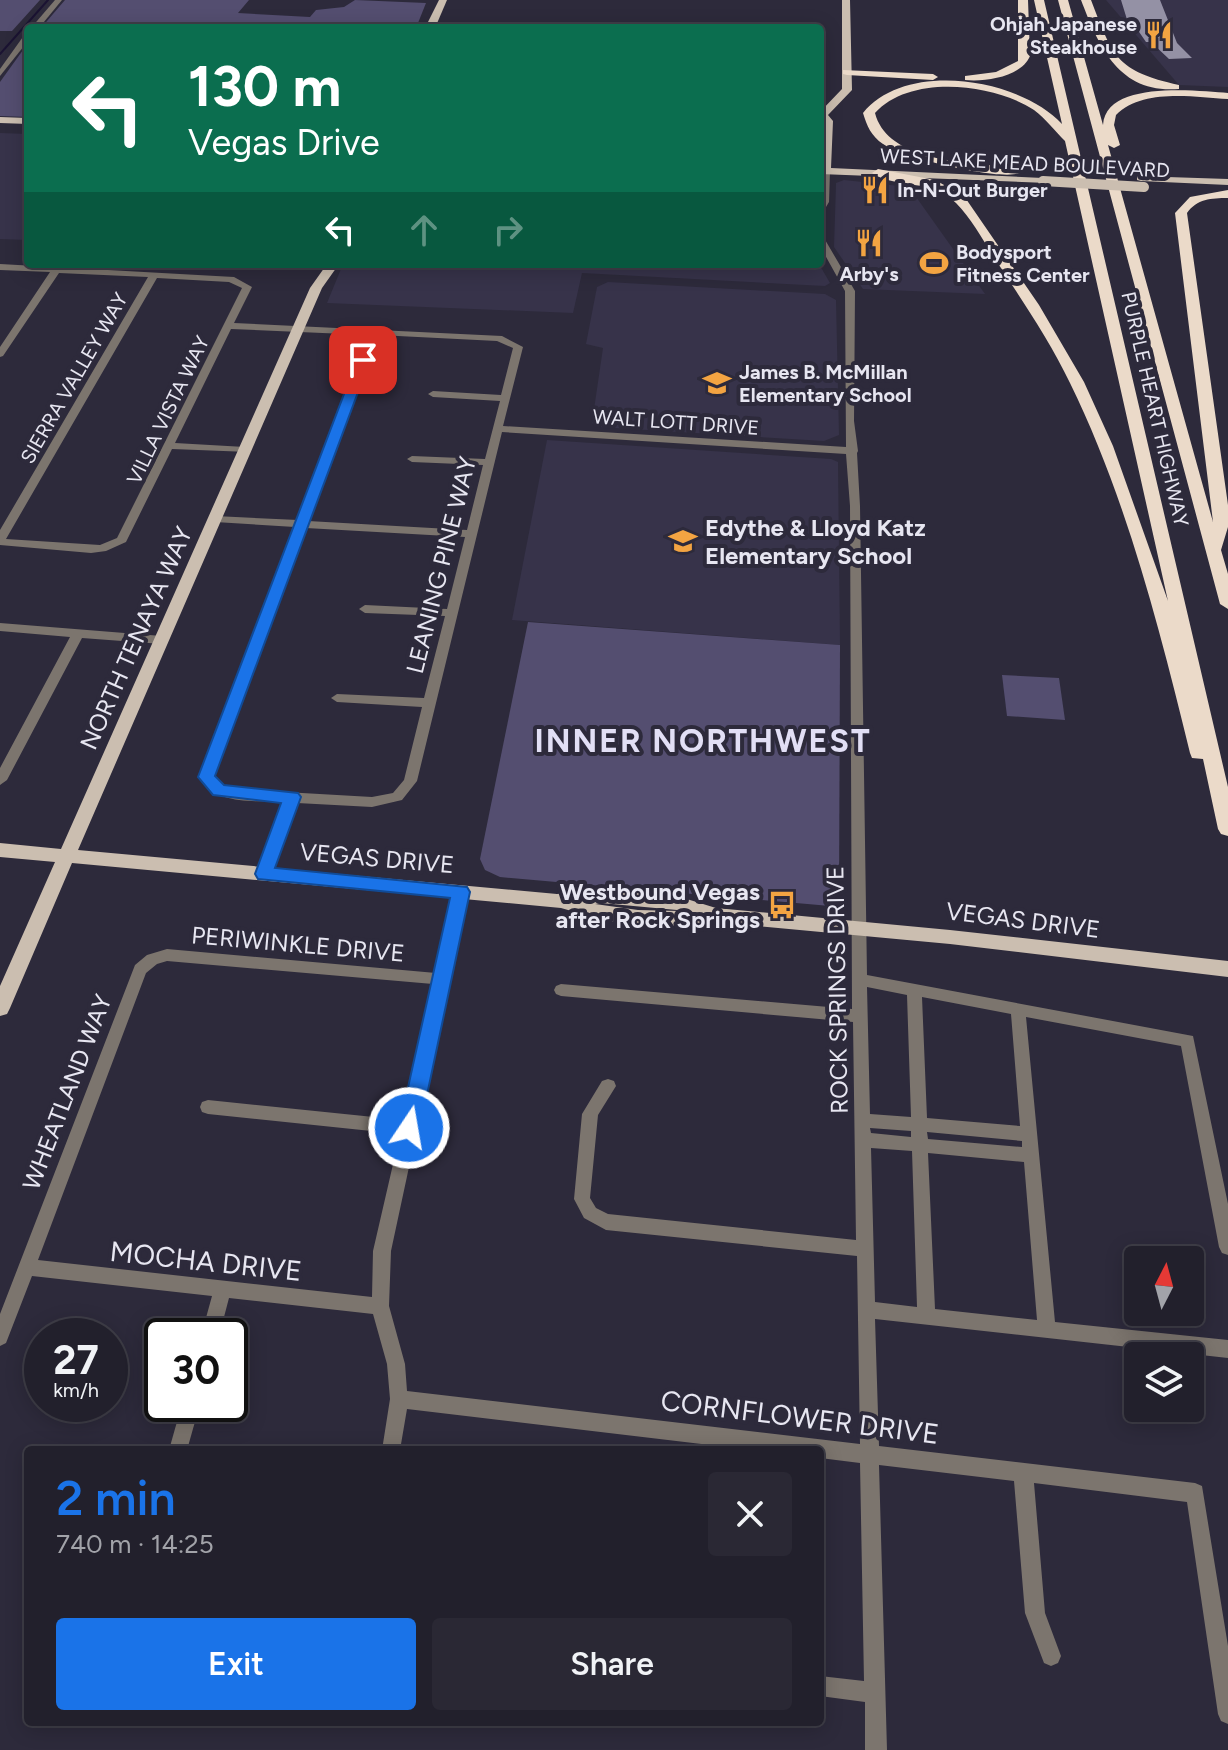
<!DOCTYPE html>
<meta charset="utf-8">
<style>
body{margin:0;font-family:Figtree,sans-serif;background:#2a2834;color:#f1f3f6;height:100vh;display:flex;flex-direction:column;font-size:30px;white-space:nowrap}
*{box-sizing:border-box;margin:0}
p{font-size:26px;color:#a2a3a9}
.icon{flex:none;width:44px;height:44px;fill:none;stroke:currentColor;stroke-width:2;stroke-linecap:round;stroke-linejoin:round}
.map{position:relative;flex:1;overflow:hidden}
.sheet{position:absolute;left:24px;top:1446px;width:800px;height:280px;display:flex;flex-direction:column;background:#22202c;border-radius:8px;box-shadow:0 4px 20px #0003,0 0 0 2px #3f3e48}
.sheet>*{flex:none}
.banner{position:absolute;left:24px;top:24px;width:800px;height:244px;border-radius:8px;box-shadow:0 4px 20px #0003,0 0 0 2px #3f3e48;background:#0b6e4f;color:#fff;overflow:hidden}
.needle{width:52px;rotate:6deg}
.controls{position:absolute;left:1124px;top:1246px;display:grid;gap:16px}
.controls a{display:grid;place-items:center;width:80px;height:80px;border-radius:8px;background:#22202c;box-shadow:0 4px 20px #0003,0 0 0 2px #3f3e48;font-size:40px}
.speed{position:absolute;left:24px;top:1318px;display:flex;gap:16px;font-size:40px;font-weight:700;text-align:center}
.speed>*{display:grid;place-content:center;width:104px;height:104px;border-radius:50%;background:#22202c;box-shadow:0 4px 20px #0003,0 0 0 2px #3f3e48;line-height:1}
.speed small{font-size:20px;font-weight:400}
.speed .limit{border:4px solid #111;border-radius:12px;background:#fff;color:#111}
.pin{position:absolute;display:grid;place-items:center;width:68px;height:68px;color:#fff;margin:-34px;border-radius:16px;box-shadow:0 4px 12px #0006}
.me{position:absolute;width:88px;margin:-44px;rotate:12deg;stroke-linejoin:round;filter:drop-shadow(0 0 6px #0008)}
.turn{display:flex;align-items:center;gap:28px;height:168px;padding:0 32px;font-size:36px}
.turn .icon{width:104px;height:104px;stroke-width:2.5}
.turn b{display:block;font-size:56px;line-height:68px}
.lanes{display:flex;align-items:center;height:76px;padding:0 32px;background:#0003;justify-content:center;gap:40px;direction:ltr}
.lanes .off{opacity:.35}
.round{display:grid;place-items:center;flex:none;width:84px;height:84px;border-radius:8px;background:#2a2834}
.headline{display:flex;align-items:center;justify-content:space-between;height:136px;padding:0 32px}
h1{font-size:48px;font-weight:600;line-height:60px;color:#1a73e8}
.button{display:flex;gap:16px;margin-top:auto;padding:16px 32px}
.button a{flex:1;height:92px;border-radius:8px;background:#1a73e8;color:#fff;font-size:32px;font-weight:600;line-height:92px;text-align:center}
.button a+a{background:#2a2834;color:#f1f3f6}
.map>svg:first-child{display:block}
</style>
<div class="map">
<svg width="1228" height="1750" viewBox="0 0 1228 1750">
<rect width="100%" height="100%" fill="#2d2a3b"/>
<g fill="#37334a">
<polygon points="1106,0 1228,0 1228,87 1179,85"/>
<polygon points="0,133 28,134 28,240 0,239"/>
<polygon points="844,180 909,187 985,294 863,289 834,247 836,183"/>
<polygon points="343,264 819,264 830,283 825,286 582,273 573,313 327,303"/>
<polygon points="608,282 825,294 836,300 839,435 824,441 599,427 592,423 603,348 586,344 597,287"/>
<polygon points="547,440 831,459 838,462 840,645 512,620"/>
</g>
<g fill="#544e70">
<polygon points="0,0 40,0 12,31 0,31"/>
<polygon points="65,0 249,0 238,13 310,17 316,10 344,7 355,0 426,3 416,28 41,28"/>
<polygon points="28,43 28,117 0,116 0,82"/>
<polygon points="528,622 840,645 839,903 830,906 500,877 485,870 480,859"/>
<polygon points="1002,675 1059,678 1065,720 1007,716"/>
</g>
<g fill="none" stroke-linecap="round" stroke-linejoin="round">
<polyline stroke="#1b1332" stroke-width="2" points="0,54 48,0"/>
</g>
<polygon fill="#9491a5" points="1121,0 1160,0 1177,43 1192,58 1169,59 1151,42 1146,42 1135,26 1129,26"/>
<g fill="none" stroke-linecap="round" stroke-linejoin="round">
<g fill="#7c756e" fill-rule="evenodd">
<polygon points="55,0 62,0 39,28 31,28"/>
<polygon points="25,34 28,34 28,41 0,76 0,69"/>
<polygon points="823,169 830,171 829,202 823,212 820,213"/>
<path d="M820,235L824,238L855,291L854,421L858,451L857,453L860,506L867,975L1193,1036L1228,1204V1255L1222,1253L1219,1247L1181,1046L1026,1017L1055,1322L1228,1340V1358L875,1319L879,1446L1195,1483L1202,1486L1228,1646V1724L1221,1721L1218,1714L1187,1502L1034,1483L1045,1613L1061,1656L1058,1663L1051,1666L1044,1663L1025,1613L1014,1481L879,1465L887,1750H865V1702L820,1696V1676L864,1681L860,1463L820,1458V1450H752L407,1409L400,1450H382L390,1399L387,1364L373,1314L229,1298L219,1336H201L212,1296L32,1276L6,1343L0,1346V1314L135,965L147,955L167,949L436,973L454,892L456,888H466L468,892L391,1251L389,1306L405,1364L407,1391L860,1444L857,1256L606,1230L584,1218L574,1199L582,1114L602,1081L608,1079L614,1081L616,1086L598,1115L590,1198L596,1208L608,1214L856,1240L853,1022L561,996L556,994L554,990L556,986L561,984L852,1009L850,506L846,454L502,432L417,781L402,800L372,807L297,803L271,874L269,878H259L257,874L284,802C254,800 216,806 199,777L295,527L215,522L209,519L215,516L298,520L368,335L231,329L175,443L245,447L250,450L249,452L172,449L126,542L106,551L91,553L0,545V530L148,277L59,273L3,356L0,357V347L50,272L0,270V264L234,277L252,287L234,323L502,336L523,347L503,426L846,447L845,291L820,246ZM157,278L229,282L242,288L117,538L100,545L6,539ZM378,335L497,341L513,348L501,395L433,391L428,394L433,397L500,401L485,459L412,456L407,459L412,462L483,465L467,530L308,521ZM306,528L465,537L447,609L365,605L359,609L365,613L445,616L424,698L337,694L331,698L337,702L422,707L404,780L393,793L372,797L230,789L220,785L213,777ZM167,961L433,984L403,1120L208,1100L202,1102L200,1107L202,1112L208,1114L400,1134L373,1251L372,1297L38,1260L146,973L157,964ZM867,987L907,995L911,1117L870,1114ZM922,997L1011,1014L1020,1126L927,1118ZM870,1128L911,1131V1137L871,1133ZM927,1132L1022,1141V1147L928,1139ZM871,1148L912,1151L917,1307L875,1302ZM928,1153L1024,1162L1037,1320L935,1309Z"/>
<polygon points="0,623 162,636 168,640 162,644 82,638 7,780 0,785 0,768 70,637 0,631"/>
<polygon points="182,1404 200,1404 187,1450 169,1450"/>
</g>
<g fill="#cbbeb0" fill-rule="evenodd">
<polygon points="439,0 447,0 435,28 425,28"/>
<polygon points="842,0 850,0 852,90 828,115 833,121 831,168 1043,178 1047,179 1047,183 820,174 823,121 820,121 820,112 842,89"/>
<polygon points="0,117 28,118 28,124 0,123"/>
<polygon points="1137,176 1228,179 1228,185 1141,181 1137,180"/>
<path d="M327,264H339L322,288L78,850L557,894L601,889L677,896L716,908L950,930L1228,961V977L950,944L714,922L674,926L638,925L603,920L561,908L72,863L10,1008L7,1014L0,1016V986L55,862L0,857V843L61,849L310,288ZM601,903L677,910L680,911L638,910L595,904Z"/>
</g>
<g fill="#ebdac9" fill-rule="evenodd">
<path d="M1018,0H1028L1030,56C1021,77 986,82 965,80V76L996,72L1018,61Z"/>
<path d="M1034,0H1044L1228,787V836L1221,834L1218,829L1203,759L1192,758L1190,753C1160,630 1126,497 1070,383C1051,343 1025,305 1001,268C987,248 974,221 956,203C933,179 896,189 872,173L878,169L935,180L964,196L1039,305L1084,382L1113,446L1168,601L1065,141C1055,131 1046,119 1034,110C993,83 910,74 875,113C886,156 949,161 986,165C998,166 1013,166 1022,172C1005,183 901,157 883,144C871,136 867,126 863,113C906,60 1019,78 1062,124Z"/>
<path d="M1058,0H1068L1103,125C1106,80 1197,91 1228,93V99C1193,97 1143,88 1116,115L1114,125L1120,145L1114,148L1108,145L1213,522L1175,213L1190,197L1228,190V198C1211,198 1197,199 1187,213L1228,505V527L1221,550L1228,574V609L1220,604Z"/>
<path d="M1081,0H1091C1113,57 1116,71 1179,85V89C1119,94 1099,47 1081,0Z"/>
<polygon points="843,70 933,74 938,77 933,80 847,75 843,74"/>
</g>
<polyline stroke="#cbbeb0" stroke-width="10" points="1043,181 1144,187"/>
</g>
<polygon fill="#1a73e8" stroke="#114b97" stroke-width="2" points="363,356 370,360 215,776 224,785 298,793 301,797 275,868 467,887 470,892 420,1128 417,1134 409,1137 402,1134 399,1128 450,898 258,879 255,874 281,803 213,795 198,777 357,360"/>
<defs>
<symbol id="restaurant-bare" viewBox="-9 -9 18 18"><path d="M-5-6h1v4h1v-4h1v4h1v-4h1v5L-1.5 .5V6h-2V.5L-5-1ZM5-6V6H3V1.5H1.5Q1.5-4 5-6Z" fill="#f3a442" stroke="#2d2a3b" stroke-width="2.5" paint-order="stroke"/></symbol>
<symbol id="stadium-bare" viewBox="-9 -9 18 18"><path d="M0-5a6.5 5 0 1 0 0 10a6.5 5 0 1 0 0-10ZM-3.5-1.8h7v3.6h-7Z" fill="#f3a442" stroke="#2d2a3b" stroke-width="2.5" paint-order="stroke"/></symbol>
<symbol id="school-bare" viewBox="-9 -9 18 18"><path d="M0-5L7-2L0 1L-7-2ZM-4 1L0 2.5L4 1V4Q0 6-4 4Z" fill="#f3a442" stroke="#2d2a3b" stroke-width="2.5" paint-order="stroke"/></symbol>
<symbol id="bus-bare" viewBox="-9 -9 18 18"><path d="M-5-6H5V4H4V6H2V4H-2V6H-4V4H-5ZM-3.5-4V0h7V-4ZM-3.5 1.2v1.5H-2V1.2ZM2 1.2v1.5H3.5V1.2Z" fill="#f3a442" stroke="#2d2a3b" stroke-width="2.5" paint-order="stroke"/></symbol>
</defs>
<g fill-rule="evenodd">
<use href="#restaurant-bare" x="1139" y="15" width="40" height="40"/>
<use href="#restaurant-bare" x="855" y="170" width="40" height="40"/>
<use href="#restaurant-bare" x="849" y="223" width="40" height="40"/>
<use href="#stadium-bare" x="914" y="243" width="40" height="40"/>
<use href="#school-bare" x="697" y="363" width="40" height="40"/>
<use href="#school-bare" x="663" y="521" width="40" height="40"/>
<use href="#bus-bare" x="762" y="885" width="40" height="40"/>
</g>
<g text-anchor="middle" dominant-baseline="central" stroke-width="8" stroke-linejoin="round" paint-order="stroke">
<g font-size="20" font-weight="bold" fill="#e7e6f1" stroke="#2d2a3b" text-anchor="start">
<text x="1137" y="24" text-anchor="end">Ohjah Japanese<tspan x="1137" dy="23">Steakhouse</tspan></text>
<text x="897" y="190">In-N-Out Burger</text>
<text x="956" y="252">Bodysport<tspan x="956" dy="23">Fitness Center</tspan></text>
<text x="869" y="274" text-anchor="middle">Arby's</text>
<text x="739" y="372">James B. McMillan<tspan x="739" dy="23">Elementary School</tspan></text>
</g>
<g font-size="20" fill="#e7e6f1" stroke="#2d2a3b">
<text transform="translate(1025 163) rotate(3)">WEST LAKE MEAD BOULEVARD</text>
<text transform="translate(74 378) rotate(-60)">SIERRA VALLEY WAY</text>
<text transform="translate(1155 409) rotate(77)">PURPLE HEART HIGHWAY</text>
<text transform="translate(168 410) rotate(-64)">VILLA VISTA WAY</text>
<text transform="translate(676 422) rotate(4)">WALT LOTT DRIVE</text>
</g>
<g font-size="24" font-weight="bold" fill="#e7e6f1" stroke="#2d2a3b" text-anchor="start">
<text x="705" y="527">Edythe &amp; Lloyd Katz<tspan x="705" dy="28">Elementary School</tspan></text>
<text x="760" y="891" text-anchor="end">Westbound Vegas<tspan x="760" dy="28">after Rock Springs</tspan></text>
</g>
<g font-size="24" fill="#e7e6f1" stroke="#2d2a3b">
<text transform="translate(441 565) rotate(-76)">LEANING PINE WAY</text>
<text transform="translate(136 638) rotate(-66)">NORTH TENAYA WAY</text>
<text transform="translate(377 858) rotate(5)">VEGAS DRIVE</text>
<text transform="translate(1023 920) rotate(7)">VEGAS DRIVE</text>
<text transform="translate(298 944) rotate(5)">PERIWINKLE DRIVE</text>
<text transform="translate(837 990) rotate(-91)">ROCK SPRINGS DRIVE</text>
<text transform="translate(67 1092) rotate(-69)">WHEATLAND WAY</text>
</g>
<g font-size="28" fill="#e7e6f1" stroke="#2d2a3b">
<text transform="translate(206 1261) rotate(6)">MOCHA DRIVE</text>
<text transform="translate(800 1417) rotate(7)">CORNFLOWER DRIVE</text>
</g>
<g font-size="32" font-weight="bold" letter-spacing="2" fill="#e2dff5" stroke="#2d2a3b">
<text x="703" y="741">INNER NORTHWEST</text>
</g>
</g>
</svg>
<div class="controls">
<a><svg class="needle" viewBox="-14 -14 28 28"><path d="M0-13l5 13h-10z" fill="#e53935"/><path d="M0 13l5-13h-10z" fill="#a2a3a9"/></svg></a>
<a><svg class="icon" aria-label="layers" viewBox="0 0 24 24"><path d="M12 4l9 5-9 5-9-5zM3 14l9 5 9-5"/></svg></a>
</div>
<div class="speed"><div>27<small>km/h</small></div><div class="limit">30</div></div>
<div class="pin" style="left:363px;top:360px;background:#d93025"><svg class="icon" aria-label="arrive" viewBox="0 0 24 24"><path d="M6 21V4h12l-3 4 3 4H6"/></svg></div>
<svg class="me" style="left:409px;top:1128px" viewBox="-20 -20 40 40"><circle r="17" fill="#1a73e8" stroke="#fff" stroke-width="3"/><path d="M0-11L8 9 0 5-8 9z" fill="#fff"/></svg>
<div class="banner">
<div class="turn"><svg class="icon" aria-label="left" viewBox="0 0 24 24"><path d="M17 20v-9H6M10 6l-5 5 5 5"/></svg><div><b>130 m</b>Vegas Drive</div></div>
<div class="lanes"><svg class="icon" aria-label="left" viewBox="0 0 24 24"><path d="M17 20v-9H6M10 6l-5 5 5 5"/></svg><svg class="icon off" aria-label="ahead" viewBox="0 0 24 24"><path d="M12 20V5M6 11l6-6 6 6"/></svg><svg class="icon off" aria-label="right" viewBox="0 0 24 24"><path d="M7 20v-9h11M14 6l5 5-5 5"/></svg></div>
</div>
<section class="sheet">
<div class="headline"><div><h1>2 min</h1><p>740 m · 14:25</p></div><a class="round"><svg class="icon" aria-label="close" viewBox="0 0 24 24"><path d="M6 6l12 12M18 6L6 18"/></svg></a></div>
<div class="button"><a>Exit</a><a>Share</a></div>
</section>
</div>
